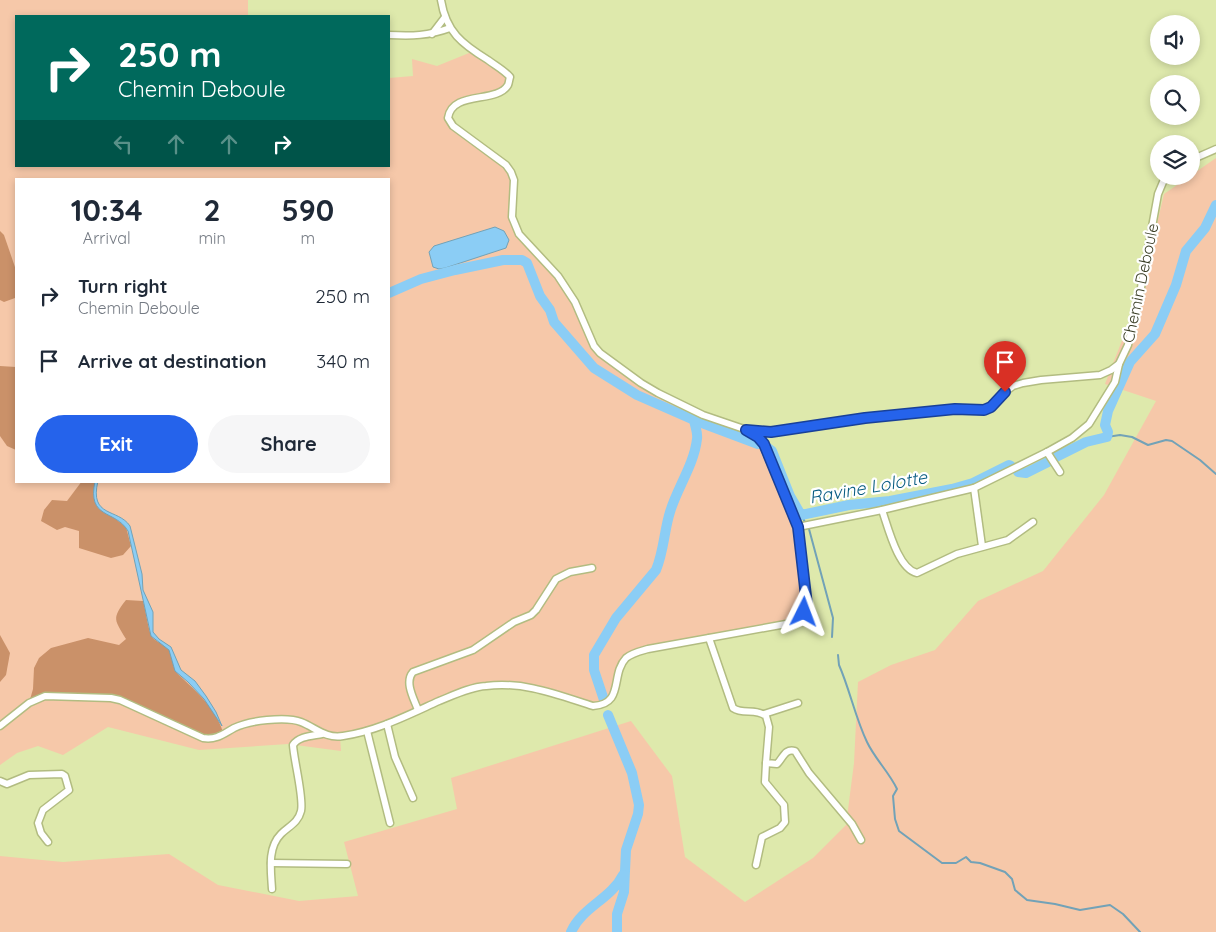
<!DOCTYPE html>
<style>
body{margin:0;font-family:Quicksand,sans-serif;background:#f6f6f7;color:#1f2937;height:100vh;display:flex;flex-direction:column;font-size:19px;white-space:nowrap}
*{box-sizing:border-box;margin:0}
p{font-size:16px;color:#747a83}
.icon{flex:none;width:28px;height:28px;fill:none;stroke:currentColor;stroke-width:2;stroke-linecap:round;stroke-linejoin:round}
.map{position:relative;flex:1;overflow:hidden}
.side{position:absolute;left:15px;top:178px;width:375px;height:305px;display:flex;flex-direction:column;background:#fff;border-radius:0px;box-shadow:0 2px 8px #0003}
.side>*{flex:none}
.hud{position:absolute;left:15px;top:15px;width:375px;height:152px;border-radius:0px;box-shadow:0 2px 8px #0003;background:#00695c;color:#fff;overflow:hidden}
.tools{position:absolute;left:1150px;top:15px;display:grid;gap:10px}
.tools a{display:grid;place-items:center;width:50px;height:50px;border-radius:50%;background:#fff;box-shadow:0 2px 8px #0003;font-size:25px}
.pin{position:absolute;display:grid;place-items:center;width:42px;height:42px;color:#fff;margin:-51px -21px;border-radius:50% 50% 50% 0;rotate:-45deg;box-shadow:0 0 5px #0007}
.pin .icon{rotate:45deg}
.me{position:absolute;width:55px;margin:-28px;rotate:3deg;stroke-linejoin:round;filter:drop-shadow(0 0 4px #0008)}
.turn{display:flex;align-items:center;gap:18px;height:105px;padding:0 20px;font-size:22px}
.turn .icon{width:65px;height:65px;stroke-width:2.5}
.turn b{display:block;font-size:35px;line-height:42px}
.lanes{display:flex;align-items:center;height:48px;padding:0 20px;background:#0003;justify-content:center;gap:25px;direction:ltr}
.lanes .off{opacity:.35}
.eta{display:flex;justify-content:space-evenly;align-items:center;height:85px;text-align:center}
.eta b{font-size:30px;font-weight:700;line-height:35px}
.button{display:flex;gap:10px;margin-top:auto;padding:10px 20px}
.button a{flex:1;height:58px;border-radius:30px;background:#2563eb;color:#fff;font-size:20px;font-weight:700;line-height:58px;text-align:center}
.button a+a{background:#f6f6f7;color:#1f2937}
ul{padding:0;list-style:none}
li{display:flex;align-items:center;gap:15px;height:65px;padding:0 20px}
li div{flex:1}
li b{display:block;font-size:19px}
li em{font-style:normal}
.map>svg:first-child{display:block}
</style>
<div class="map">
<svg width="1216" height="932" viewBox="0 0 1216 932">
<rect width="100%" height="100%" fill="#dee9ac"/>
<g fill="#f6c8a9" fill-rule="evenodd">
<path d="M0,0H248V16H16V166H389V78L413,76L412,59L437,66L474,51L510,77L500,92L459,104L448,118L511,172L512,217L528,243L575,302L594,346L658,393L758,437L798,527L807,605L797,619L648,649L626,659L613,695L601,706L537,688L485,686L387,724L340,737L341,751L288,744L199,750L108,727L63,755L38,746L17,753L0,765ZM16,179H389V481H16Z"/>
<polygon points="1216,158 1216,932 0,932 0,856 63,862 169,854 218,885 299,901 358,896 344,842 457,809 451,778 631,721 672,776 685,857 745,902 813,858 846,825 854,763 858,682 891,665 935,650 978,601 1043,571 1104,495 1156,401 1105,384 1141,292 1164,194"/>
</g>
<g fill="#ca9169">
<polygon points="0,231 4,235 16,270 16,295 15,298 4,302 0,300"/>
<polygon points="0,366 16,367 16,450 7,446 0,436"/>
<polygon points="82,481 95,481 94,488 96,504 126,527 131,546 123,555 111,558 79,548 79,531 65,527 57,530 41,521 44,510 52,500 67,501"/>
<path d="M126,600L143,601C146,610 148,632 153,638C158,643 165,644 169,650C174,658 171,668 179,675C197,692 218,710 224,736L212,739L120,700L61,696L29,703L33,689L34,668L39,658L51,648L88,638L119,645L126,639C115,620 111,619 126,600Z"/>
<polygon points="0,635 10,653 6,675 0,682"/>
</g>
<g fill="#8bcdf5" stroke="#72a2b7">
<polygon points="495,227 504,231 509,240 506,248 445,268 439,269 433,267 429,252 434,246"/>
<path d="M95,481H98C89,518 118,508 130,526L142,574L143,590L153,612V632L159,639L171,647L181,670L195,681L206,696L216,712L222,726L204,699L188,682L175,671L169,650L151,636L128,531C115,509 87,520 95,481Z"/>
</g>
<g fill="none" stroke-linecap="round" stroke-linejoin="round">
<g stroke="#72a2b7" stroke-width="2">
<polyline points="1107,437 1120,435 1132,437 1148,445 1166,440 1172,441 1200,460 1216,474"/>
<polyline points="801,515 805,522"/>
<polyline points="809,529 833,618 832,637"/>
<path d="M838,655L839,665C850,690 855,717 867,742C875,759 889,772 897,789L893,796L895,819L899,831L942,863H956L966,857L971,862L980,863L1005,872L1012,879L1015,890L1027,900L1055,904L1080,910L1110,905L1123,914L1140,932"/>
</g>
<g stroke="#8bcdf5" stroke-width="10">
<polyline points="389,293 421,279 455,270 503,260 522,260 527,263 540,296 550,310 554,322 594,368 637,395 694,420 758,444"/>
<polyline points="768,448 772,451 790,496 801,515 849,505 890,501 952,489 973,483 1009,465 1011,466"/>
<polyline points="1056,457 1086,442 1107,437 1108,432 1105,425 1108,411 1130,362 1155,334 1176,285 1186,251 1205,228 1216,205"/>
<polyline points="1018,472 1026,473 1048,462"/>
<path d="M604,700L594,670V655L616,618L656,570C664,551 664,531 670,512C677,488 694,465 697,439C698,433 695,426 694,420"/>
<polyline points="608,715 632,773 639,805 638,814 626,850 624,892 617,914 617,932"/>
<path d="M571,932C582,907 611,899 623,875"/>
</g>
<defs>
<g id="minor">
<polyline points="432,34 445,17"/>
<path d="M389,35C412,36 428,36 450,28"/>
<polyline points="1191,160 1216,149"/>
<polyline points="750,431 771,432 865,418 955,409 984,410 991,407 1005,392 1013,386 1023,383 1041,380 1100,375 1111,370 1119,364 1128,345 1140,293 1158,194 1163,182 1168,176"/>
<polyline points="1047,452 1060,472"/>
<polyline points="974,488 982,546"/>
<path d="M882,510C888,527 898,569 917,573L957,554L1008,540L1033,522"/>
<polyline points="798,527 882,510 974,488 1047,452 1072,438 1089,424 1115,382 1119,364"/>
<path d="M709,638L733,708C743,715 755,708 766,716L769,727L766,763L777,764C783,758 785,748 795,751L809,773L852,824L861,840"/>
<path d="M418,710C414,699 404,682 413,672L473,650L514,622L531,615L536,610L556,579L570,572L592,568"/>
<polyline points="764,714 798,703"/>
<polyline points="387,724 395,757 413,798"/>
<path d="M0,726L29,703L45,696L111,698L120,700L203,738C217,740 223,734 234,728C244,723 257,721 267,720C278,719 291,718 301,722C316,728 326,739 343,736C377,731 408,715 439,701C454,695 470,687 486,686C524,681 558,695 593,706C625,704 610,675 626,658C632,653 641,651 648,649L786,624C797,620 802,616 807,605L798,527L761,440L747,430L703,415L658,393L641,383L600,353L594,346L575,302L558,276L519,234L512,217L514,180L511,172L506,165L453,126L448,118C452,90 497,104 508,85C509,83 509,80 510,77C504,70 496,66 488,60C462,44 446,32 441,0"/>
<polyline points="367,731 390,823"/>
<polyline points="0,781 7,784 29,775 62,774 65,776 69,790 43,810 38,823 41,833 48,842"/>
<polyline points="271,863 347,864"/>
<polyline points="756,865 762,837 780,828 785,822 784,805 765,782 766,763"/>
<path d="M272,889C271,871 267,848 281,834C289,826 298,823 301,811C304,798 294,761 293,745C299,736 312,736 322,734"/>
</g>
</defs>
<use href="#minor" stroke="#b2bc81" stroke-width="9"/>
<use href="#minor" stroke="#fff" stroke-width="6"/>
</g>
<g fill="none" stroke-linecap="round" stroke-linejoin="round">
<defs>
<polyline id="route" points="804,612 807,605 798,527 764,444 758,437 746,430 771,432 865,418 955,409 984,410 991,407 1005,392"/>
</defs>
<use href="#route" stroke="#184099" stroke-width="12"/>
<use href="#route" stroke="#2563eb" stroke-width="9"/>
</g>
<g text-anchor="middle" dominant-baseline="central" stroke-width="4.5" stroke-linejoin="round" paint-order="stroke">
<g font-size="16" fill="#393d25" stroke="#fff">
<text transform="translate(1140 283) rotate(-78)">Chemin Deboule</text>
</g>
<g font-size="18" font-style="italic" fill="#075b81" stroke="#fff">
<text transform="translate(868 487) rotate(-10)">Ravine Lolotte</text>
</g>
</g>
</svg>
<div class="tools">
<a><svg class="icon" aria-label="sound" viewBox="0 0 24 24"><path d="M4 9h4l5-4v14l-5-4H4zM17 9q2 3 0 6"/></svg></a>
<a><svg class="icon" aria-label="search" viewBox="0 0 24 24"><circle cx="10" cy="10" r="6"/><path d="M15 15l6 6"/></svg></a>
<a><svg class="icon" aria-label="layers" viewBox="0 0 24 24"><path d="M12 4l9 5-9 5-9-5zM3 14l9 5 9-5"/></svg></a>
</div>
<div class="pin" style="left:1005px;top:392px;background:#d93025"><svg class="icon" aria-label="arrive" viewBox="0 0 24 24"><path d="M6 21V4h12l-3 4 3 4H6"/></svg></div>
<svg class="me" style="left:804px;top:612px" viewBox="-20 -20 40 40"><path d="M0-17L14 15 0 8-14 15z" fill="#2563eb" stroke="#fff" stroke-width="4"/></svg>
<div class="hud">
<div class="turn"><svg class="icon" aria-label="right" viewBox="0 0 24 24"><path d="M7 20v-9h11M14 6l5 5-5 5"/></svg><div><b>250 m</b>Chemin Deboule</div></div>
<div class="lanes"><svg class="icon off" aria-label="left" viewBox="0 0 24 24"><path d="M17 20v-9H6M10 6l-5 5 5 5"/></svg><svg class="icon off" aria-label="ahead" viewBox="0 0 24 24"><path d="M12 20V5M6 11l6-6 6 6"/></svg><svg class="icon off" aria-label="ahead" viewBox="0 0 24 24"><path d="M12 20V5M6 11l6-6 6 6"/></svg><svg class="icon" aria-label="right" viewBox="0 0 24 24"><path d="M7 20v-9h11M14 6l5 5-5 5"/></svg></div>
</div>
<section class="side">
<div class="eta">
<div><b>10:34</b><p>Arrival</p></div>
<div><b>2</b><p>min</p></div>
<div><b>590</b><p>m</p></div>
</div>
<ul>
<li><svg class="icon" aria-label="right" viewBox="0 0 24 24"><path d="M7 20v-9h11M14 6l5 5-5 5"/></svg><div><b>Turn right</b><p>Chemin Deboule</p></div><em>250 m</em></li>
<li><svg class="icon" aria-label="arrive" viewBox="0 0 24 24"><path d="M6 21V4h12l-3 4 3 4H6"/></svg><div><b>Arrive at destination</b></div><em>340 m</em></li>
</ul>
<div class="button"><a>Exit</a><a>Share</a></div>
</section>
</div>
